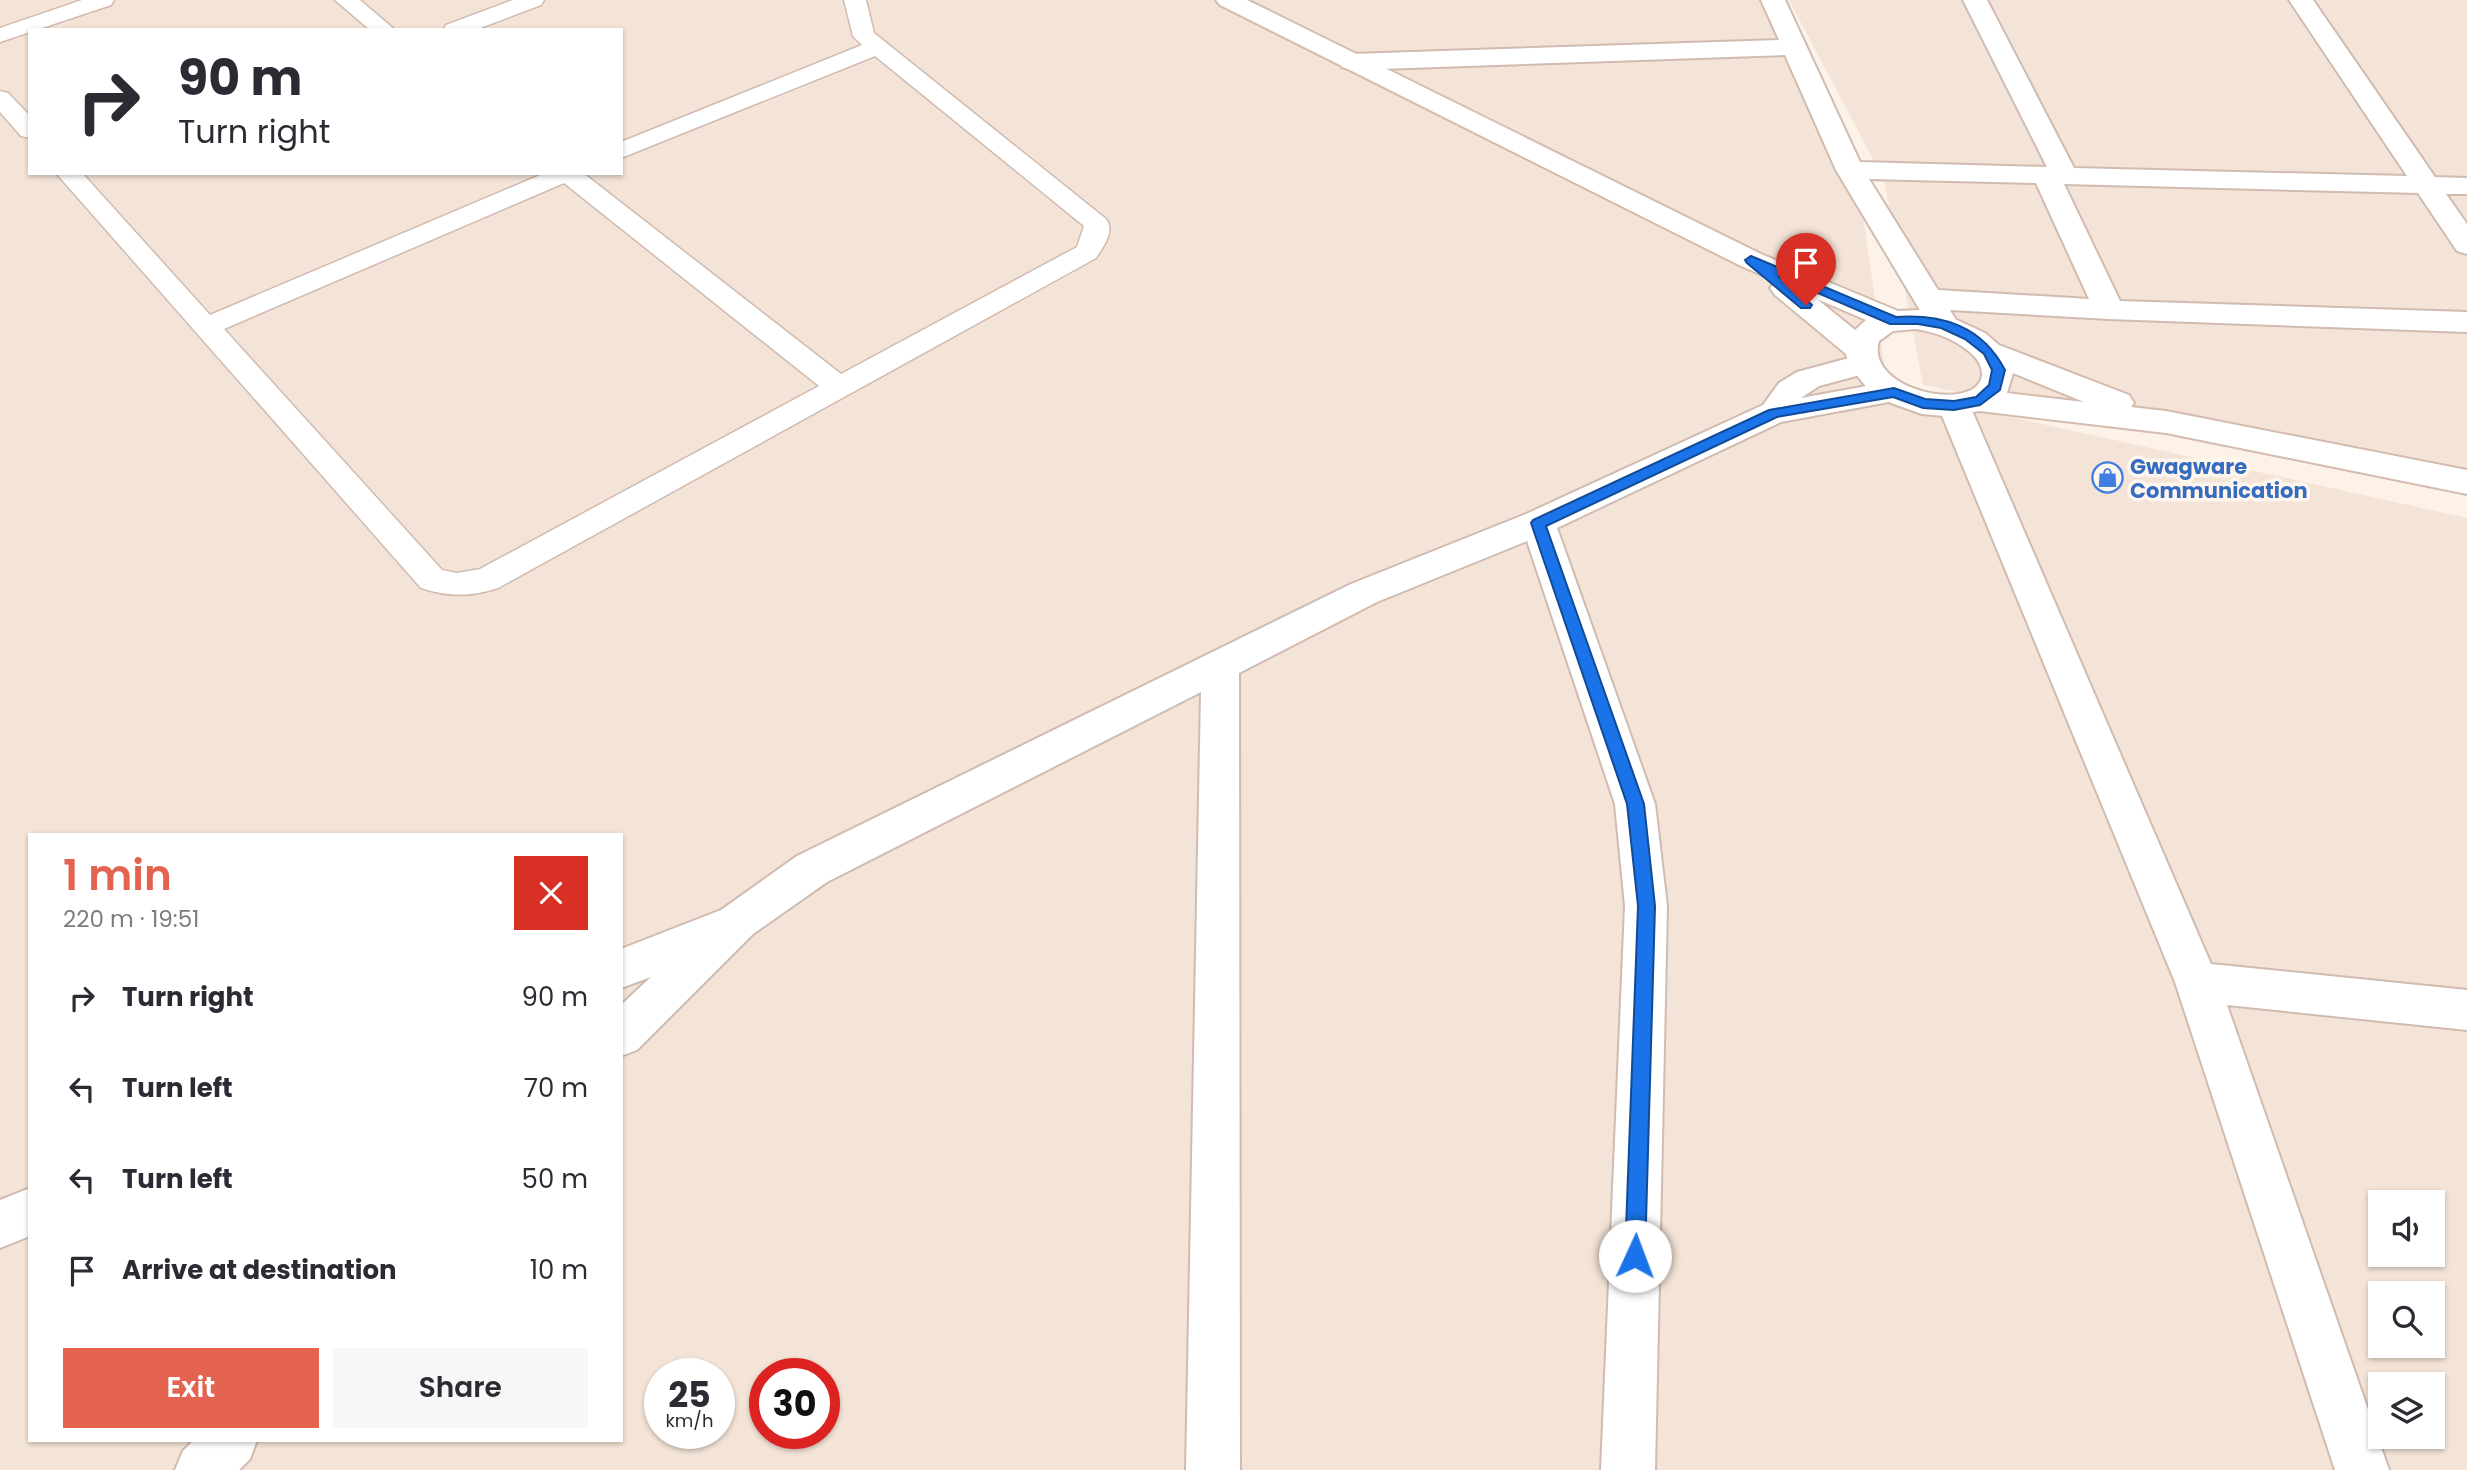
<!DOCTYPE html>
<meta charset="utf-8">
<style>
body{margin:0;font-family:Poppins,sans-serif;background:#f7f7f7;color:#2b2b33;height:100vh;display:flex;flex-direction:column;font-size:26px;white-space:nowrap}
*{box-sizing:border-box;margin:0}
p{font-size:23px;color:#7c7c81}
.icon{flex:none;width:38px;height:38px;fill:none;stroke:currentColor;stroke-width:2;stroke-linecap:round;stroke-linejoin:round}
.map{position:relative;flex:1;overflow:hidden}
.sheet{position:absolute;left:28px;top:833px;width:595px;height:609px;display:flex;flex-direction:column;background:#fff;border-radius:0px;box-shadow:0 2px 5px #0004}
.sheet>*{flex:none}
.top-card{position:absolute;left:28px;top:28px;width:595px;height:147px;border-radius:0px;box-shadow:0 2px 5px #0004;background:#fff;color:#2b2b33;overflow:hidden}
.controls{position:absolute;left:2368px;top:1190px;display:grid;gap:14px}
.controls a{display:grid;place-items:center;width:77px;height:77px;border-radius:0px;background:#fff;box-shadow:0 2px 5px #0004;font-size:35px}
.speed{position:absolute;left:644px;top:1358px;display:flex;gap:14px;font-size:35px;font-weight:700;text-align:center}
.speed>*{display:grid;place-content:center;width:91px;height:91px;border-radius:50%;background:#fff;box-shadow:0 2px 5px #0004;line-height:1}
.speed small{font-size:18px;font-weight:400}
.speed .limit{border:10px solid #d22;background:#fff;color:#111}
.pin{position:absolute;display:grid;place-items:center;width:60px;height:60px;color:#fff;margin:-72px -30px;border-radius:50% 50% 50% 0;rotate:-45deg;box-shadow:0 0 7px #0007}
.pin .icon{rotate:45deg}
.me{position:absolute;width:77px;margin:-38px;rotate:2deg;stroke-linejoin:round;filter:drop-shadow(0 0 5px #0008)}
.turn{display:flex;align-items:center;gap:24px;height:147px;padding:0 35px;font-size:32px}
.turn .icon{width:91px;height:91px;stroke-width:2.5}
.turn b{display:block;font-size:49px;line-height:60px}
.round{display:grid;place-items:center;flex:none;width:74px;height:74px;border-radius:0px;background:#f7f7f7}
.head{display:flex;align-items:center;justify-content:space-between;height:119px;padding:0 35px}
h1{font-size:42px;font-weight:600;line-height:52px;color:#e36350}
.button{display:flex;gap:14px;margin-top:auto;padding:14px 35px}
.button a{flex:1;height:80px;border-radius:0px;background:#e36350;color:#fff;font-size:28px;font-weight:600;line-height:80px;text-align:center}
.button a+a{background:#f7f7f7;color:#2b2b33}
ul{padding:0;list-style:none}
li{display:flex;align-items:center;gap:21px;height:91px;padding:0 35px}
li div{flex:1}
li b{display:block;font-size:26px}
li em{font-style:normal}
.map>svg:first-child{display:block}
</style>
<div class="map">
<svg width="2467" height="1470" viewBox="0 0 2467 1470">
<rect width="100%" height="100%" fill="#fcf2e8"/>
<g fill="#f4e4d7" fill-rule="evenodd">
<path d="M0,0H1765L1858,182L1888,390L2467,518V1470H0ZM30,30H621V173H30ZM30,835H621V1440H30ZM2380,1202H2432V1255H2380ZM2380,1293H2432V1346H2380ZM660,1374H719V1433H660ZM765,1374H824V1433H765ZM2380,1384H2432V1437H2380Z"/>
<polygon points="1789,0 2467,0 2467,493 1923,385 1884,180"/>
</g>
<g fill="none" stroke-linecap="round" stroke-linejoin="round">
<defs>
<g id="lane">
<polygon points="82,0 114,0 111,5 0,42 0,28"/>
<polygon points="335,0 360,0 395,30 370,30"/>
<polygon points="513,0 544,0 541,5 475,30 443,30 446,25"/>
<path d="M844,0H866L874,33L1106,219C1115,231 1104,246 1096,258L498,588C471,597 448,597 421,588L56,173H82L210,315L545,173H583L841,374L1077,247L1084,226L875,56L621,158V142L862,45L853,36ZM564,183L819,386L480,569L457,573L442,570L224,329Z"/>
<polygon points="0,91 8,93 30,116 30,138 21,136 0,112"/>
</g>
<g id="street">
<path d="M1761,0H1785L1860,162L2047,167L1963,0H1987L2074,168L2407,176L2289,0H2313L2435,177L2467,178V194H2446L2467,224V254L2457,251L2418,193L2064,184L2120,301L2467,312V332L2109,319L1950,310L1956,320L1952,327L1941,330L1930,327L1836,170L1785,55L1351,70L1342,67L1338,62L1342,57L1351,54L1779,40ZM1869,179L2036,183L2089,299L1938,290Z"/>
<polygon points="1864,354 1875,357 1880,364 1875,371 1819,386 1801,398 1894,381 1905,385 1910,392 1905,399 1781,422 1557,528 1655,804 1667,906 1655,1470 1601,1470 1625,906 1615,804 1527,541 1377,602 1239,673 1240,1470 1186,1470 1201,692 827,882 753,934 637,1050 621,1056 621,1005 651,977 621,988 621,949 721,910 797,856 1351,584 1526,514 1763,405 1779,383 1797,372"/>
<polygon points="1954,395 1965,398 1970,406 2211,964 2467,990 2467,1030 2227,1005 2389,1470 2335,1470 2175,982 1938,406 1943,398"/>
<polygon points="30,1188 30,1236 0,1248 0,1200"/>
<polygon points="194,1440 257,1440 250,1459 239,1470 175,1470 183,1451"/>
</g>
<path id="secondary" d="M1216,0H1247L1761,254L1898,311L1921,310L1957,320L1985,333L1999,345L2129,395L2134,403L2131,407L2166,411L2467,470V494L2166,433L1980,411L1944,416L1922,414L1891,403L1869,390L1849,366L1846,354L1775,295L1770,288L1776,281L1741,266L1220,5ZM1817,299L1866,320L1855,330ZM1916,329C1937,332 1959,341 1974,356C1979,361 1982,368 1982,375C1978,414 1864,391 1879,341L1893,331ZM2013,373L2084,402L2007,393Z"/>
</defs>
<use href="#lane" stroke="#d0bbb0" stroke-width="3"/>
<use href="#street" stroke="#d0bbb0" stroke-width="4"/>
<use href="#secondary" stroke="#d3bbae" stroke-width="4"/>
<use href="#lane" fill="#fff" fill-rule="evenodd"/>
<use href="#street" fill="#fff" fill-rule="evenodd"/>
<use href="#secondary" fill="#fff" fill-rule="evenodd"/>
</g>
<path fill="#1a73e8" stroke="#114b97" stroke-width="2" d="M1751,256L1896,317C1943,314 1982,326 2005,370L2000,390L1980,405L1954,410L1923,408L1893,397L1777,417L1546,526L1644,804L1655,906L1645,1256L1642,1264L1635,1267L1628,1264L1625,1256L1638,906L1627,804L1531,523L1533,520L1769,410L1894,388L1925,399L1954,401L1976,397L1989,385L1992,370L1984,354L1965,339L1941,328L1918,324H1890L1778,276L1812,305L1810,308H1801L1747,263L1745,260Z"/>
<defs>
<symbol id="shop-ring" viewBox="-11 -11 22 22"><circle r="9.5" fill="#fff7ef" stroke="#3f7fe0" stroke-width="1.5"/><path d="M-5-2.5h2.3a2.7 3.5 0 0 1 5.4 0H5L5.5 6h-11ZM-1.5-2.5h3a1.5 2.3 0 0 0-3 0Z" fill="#3f7fe0"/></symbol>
</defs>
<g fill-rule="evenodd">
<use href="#shop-ring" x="2090" y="460" width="35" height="35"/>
</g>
<g text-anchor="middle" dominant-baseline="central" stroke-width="7" stroke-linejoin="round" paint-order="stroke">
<g font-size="21" font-weight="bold" fill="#366cbe" stroke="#fff7ef" text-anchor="start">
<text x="2130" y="466">Gwagware<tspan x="2130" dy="24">Communication</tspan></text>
</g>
</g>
</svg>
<div class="controls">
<a><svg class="icon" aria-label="sound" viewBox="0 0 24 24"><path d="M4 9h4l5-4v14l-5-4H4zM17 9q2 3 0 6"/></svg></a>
<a><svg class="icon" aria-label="search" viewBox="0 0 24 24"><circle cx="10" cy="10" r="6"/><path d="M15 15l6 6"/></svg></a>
<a><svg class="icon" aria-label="layers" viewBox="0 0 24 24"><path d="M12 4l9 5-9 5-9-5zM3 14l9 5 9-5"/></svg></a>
</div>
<div class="speed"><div>25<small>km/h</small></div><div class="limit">30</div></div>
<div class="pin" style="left:1806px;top:305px;background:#d93025"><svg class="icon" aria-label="arrive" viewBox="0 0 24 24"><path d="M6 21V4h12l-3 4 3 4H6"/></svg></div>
<svg class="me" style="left:1635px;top:1256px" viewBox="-20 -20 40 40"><circle r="19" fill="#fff"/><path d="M0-13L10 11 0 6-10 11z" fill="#1a73e8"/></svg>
<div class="top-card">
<div class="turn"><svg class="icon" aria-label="right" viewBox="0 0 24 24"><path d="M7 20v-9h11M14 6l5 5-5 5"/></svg><div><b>90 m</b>Turn right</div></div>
</div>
<section class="sheet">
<div class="head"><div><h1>1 min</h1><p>220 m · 19:51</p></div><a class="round" style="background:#d93025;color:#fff"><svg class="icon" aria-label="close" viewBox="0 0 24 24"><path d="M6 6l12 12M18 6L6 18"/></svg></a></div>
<ul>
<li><svg class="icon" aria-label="right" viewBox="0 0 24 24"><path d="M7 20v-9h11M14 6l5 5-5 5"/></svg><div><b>Turn right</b></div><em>90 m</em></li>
<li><svg class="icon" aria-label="left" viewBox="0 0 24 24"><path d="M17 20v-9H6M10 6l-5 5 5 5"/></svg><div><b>Turn left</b></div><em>70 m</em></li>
<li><svg class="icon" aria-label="left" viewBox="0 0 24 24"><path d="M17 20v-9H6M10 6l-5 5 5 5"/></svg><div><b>Turn left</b></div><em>50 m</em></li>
<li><svg class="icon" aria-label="arrive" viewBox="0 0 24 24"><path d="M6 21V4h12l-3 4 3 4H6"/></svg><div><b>Arrive at destination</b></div><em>10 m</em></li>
</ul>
<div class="button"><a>Exit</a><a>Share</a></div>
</section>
</div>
